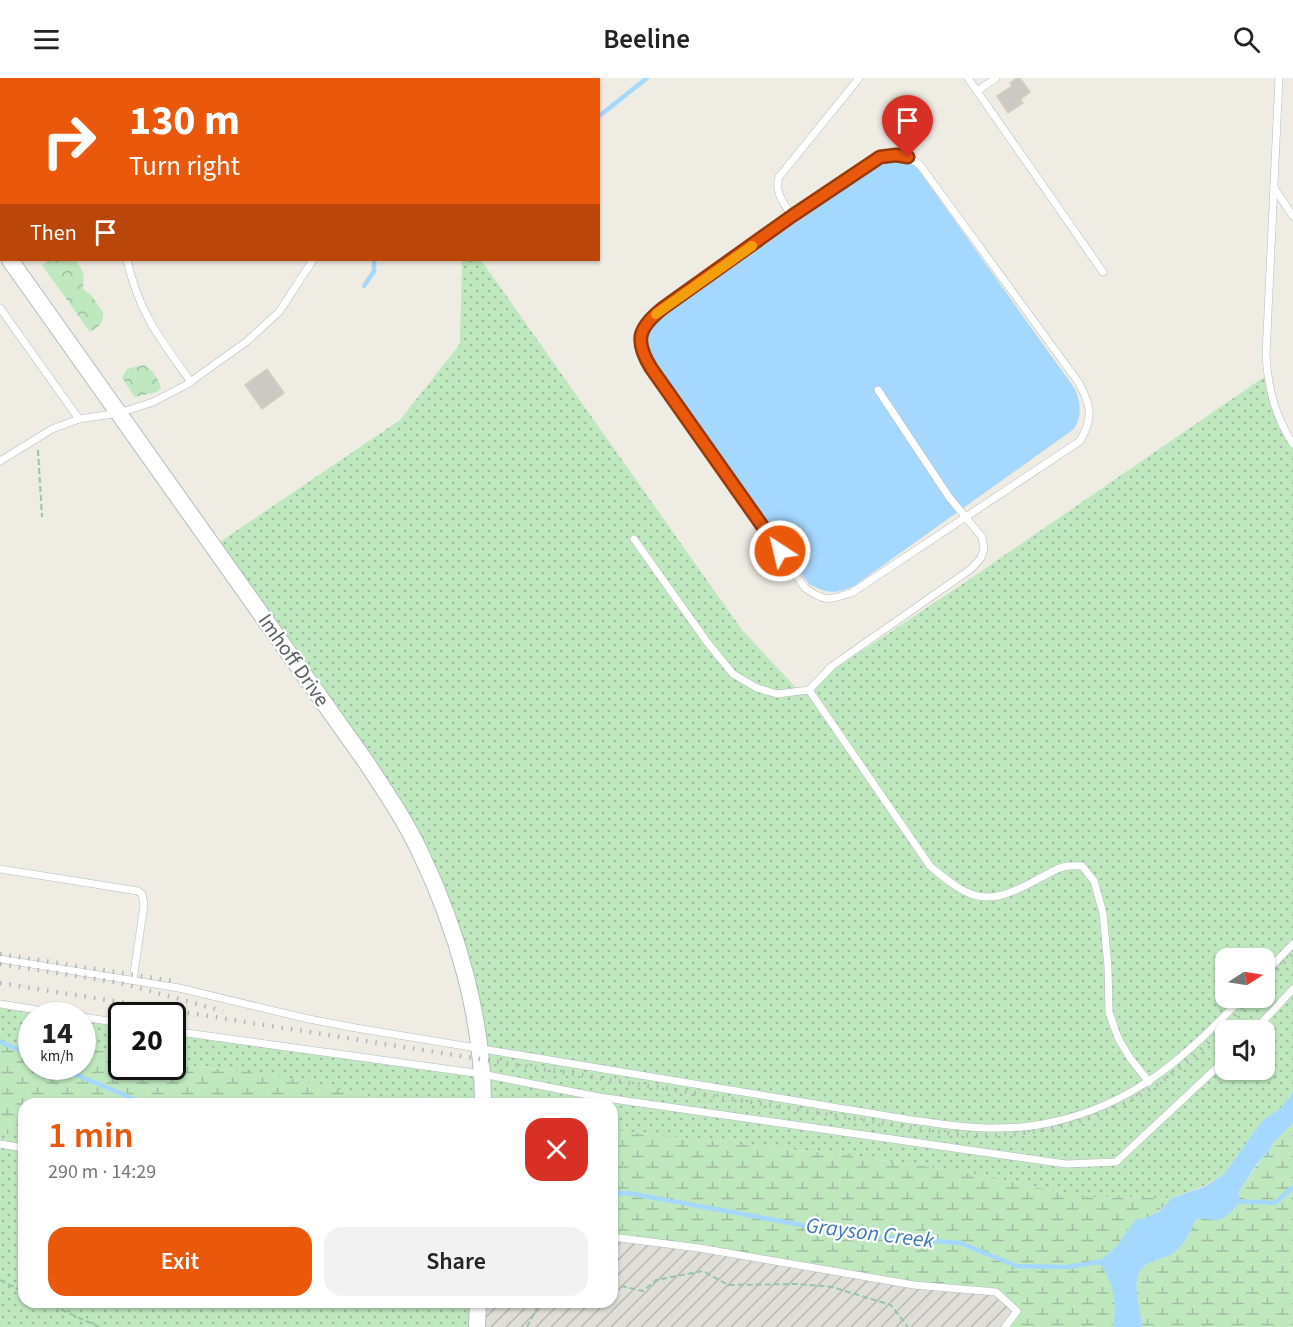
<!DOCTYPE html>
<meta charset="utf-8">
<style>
body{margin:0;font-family:"Source Sans 3",sans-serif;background:#f2f2f2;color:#222;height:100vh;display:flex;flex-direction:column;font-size:22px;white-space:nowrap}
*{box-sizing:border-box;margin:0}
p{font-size:20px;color:#767676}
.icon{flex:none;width:33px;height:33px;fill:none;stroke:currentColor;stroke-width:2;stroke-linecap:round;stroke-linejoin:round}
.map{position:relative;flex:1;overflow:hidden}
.sheet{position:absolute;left:18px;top:1020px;width:600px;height:210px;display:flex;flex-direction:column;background:#fff;border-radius:18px;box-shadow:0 2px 4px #0004}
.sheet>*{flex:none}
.top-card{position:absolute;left:0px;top:0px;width:600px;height:183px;box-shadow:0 2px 4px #0004;background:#ea580c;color:#fff;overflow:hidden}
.needle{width:39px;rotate:78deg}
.fabs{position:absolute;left:1215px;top:870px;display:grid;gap:12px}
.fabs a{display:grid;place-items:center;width:60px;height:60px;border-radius:12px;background:#fff;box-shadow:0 2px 4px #0004;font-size:30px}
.speed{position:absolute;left:18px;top:924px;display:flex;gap:12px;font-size:30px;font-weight:700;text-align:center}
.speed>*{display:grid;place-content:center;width:78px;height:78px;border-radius:50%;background:#fff;box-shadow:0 2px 4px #0004;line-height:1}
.speed small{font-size:15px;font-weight:400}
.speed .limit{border:3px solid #111;border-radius:9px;background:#fff;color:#111}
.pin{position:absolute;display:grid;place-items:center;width:51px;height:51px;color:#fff;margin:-62px -26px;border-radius:50% 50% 50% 0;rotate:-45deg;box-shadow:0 0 6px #0007}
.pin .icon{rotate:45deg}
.me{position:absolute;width:66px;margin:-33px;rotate:325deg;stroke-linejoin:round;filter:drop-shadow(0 0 4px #0008)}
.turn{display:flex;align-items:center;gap:21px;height:126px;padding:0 30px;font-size:27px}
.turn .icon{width:78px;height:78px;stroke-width:2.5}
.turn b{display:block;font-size:42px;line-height:51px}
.then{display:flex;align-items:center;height:57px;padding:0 30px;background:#0003;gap:12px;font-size:22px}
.round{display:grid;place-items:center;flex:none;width:63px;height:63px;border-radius:18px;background:#f2f2f2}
.headline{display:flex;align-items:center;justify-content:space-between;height:102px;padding:0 30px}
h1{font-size:36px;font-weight:600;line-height:45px;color:#ea580c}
.action{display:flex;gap:12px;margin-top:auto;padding:12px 30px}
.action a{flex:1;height:69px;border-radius:18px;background:#ea580c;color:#fff;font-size:24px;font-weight:600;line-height:69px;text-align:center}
.action a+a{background:#f2f2f2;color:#222}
header{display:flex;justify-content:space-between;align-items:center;height:78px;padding:0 30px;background:#fff;font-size:27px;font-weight:600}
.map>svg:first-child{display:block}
</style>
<header><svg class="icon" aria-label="menu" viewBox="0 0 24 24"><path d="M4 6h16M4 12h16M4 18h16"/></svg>Beeline<svg class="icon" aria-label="search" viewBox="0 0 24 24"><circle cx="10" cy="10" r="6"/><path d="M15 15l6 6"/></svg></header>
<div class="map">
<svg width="1293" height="1249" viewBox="0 0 1293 1249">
<defs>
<pattern id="industrial-furrows" width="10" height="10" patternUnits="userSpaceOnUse" patternTransform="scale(1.5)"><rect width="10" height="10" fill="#e0ded8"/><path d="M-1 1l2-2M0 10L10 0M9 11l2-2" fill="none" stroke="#b9b7b3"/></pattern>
<pattern id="grass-dots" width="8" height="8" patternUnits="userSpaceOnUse" patternTransform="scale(1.5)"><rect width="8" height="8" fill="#bfe8bf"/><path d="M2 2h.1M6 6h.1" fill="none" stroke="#9ebf9f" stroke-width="1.8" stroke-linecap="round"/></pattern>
<pattern id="forest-crowns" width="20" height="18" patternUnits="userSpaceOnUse" patternTransform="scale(1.5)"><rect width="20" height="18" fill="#bfe8bf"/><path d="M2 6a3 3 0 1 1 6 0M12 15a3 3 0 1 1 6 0" fill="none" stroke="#9ebf9f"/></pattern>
<pattern id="wetland-marsh" width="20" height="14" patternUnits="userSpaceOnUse" patternTransform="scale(1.5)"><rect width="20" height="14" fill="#bfe8bf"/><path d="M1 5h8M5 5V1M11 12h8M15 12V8" fill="none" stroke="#9ebf9f"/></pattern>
</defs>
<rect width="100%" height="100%" fill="#efece4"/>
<polygon fill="url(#industrial-furrows)" points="612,1159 996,1214 1017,1233 1005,1249 477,1249 478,1224 612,1224"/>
<g fill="url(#grass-dots)" fill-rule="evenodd">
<path d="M462,182H481L742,552L800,614L970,501L1267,297L1269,313L1293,366V1014L1281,1030L1262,1043L1224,1096L1206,1107L1172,1120L1080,1119L983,1097L853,1078L612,1052V1026H423L391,1023L286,1000L212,990L173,987L172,951L482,996L475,943L420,774L214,468L400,342L460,266ZM1226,880H1264V920H1226ZM1226,952H1264V992H1226Z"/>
<polygon points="0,925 82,937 32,938 31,967 0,964"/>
<polygon points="82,938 121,943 121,975 82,971"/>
<polygon points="0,1054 24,1057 24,1224 478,1224 477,1249 0,1249"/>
</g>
<g fill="url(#forest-crowns)">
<path d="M49,182H75C85,195 84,195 83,211L92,218L103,234C105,244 98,250 90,254L42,187Z"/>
<path d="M144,287C153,292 158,300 161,310L157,314L135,319L122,300L127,291Z"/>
</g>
<g fill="url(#wetland-marsh)">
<path d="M0,964L31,967L32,988H82L83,971L121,975L122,988H172L173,987C211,990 249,993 287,1000C332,1009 377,1022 423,1026H24V1057L2,1055L0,1054Z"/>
<path d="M1293,1045V1249H1142C1140,1234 1133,1212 1138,1198C1143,1180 1166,1183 1176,1173C1185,1165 1192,1152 1196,1141L1227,1138L1238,1127L1239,1113L1260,1083L1267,1075L1270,1067Z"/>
<path d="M612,1052L853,1078L983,1097L1080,1119L1172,1120C1161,1133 1151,1139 1135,1143L1116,1169L1098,1184C1113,1199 1117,1228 1113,1249H1005L1016,1233L996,1214L914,1207L612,1159Z"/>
</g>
<g fill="#a4d8ff">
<path d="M899,82L914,87L920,94L1075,311C1081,326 1082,337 1074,351L854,508C836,516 827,516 809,506L652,283C644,265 645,255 659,241L877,88L885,83Z"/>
<path d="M1293,1014V1045L1271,1067L1267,1075L1259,1083L1239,1113L1238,1127C1233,1132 1225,1142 1217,1142C1209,1142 1204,1140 1196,1141C1192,1152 1185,1165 1176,1173C1166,1183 1143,1180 1138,1198C1133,1213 1141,1233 1142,1249H1113C1117,1228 1113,1199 1098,1184L1116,1169L1135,1142L1145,1140L1160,1133L1172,1120L1206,1108L1224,1096L1262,1043L1281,1030Z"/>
</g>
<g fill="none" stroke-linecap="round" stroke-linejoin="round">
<g stroke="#a4d8ff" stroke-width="4.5">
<polyline points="598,39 647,0"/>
<polyline points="364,208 374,193 374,182"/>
<polyline points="0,964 32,977"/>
<polyline points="55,988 146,1026"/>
<polyline points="612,1116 628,1115 856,1157 960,1165 1017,1188 1068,1189 1098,1184 1101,1185"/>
<polyline points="1234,1123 1275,1125 1293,1109"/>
</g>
</g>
<g fill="#ccc9c3" stroke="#d4cec1" stroke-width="1.5">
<polygon points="1017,0 1020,0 1030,14 1021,21 1023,25 1008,35 997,18 1012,8 1010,5"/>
<polygon points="267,291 284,315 262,331 245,307"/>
</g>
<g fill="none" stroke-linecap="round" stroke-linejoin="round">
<defs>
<g id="service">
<polyline points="113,0 113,2"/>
<polyline points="199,0 200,2"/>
<polyline points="312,0 313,2"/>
<polyline points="968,0 1103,194"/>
<path d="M1279,0L1266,277C1268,311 1275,338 1293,366"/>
<polyline points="557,2 559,0"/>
<polyline points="977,13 996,0"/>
<path d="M896,77L908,79L920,87L1079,305C1092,329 1093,340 1080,363L853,514C830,522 826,525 805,510L651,290C634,262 638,250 663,230L792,138L880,79Z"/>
<polyline points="1274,110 1293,138"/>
<path d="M792,138C784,126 774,114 779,99L859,0"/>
<path d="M127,182C139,235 160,261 191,304"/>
<polyline points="0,230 79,341 52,351 0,383"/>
<polyline points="79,341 119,335 153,324 186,307 246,264 279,234 313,182"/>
<path d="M634,461L707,564L733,596L757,610L777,616L809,612L930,788C972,824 988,829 1038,801C1058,791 1059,787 1082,788L1094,803L1103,835L1108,889L1109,934L1118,960L1130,980L1149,1004"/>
<polyline points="809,612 832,588 971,491 981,480 984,471 982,459 949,419 878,312"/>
<polyline points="0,791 138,813 142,816 144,827 133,902"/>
<path d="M0,881L179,910L304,940L356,950C503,974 650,999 797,1023C831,1029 865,1034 899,1040C950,1048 1002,1056 1053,1044C1136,1025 1185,979 1242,920"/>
<polyline points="1264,896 1293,866"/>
<polyline points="0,926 75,938"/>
<polyline points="82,939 122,945"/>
<polyline points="1255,952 1293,911"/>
<polyline points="172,953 482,996 599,1019 1066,1086 1116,1084 1226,981"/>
<polyline points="0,1066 24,1070"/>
<polyline points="612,1159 699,1170 914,1207 996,1214 1017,1233 1005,1249"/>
</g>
<g id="tertiary">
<polyline points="0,167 2,169"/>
<path d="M10,182L366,684C385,713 405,742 420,774C457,851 483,940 483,1026"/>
<polyline points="477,1249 478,1224"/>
</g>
</defs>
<use href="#service" stroke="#b6babe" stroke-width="8"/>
<use href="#tertiary" stroke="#b6babe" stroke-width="18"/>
<g stroke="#96c7a3" stroke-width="2" stroke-dasharray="6 3" stroke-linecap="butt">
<polyline points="38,372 42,439"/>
<polyline points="0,1202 24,1214"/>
<polyline points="612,1206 643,1213 656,1202 703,1193 728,1207 798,1206 832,1209 891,1227 908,1249"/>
<polyline points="45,1224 99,1249"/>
<polyline points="527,1249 539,1226 543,1224"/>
</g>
<use href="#service" stroke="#fff" stroke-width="7"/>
<use href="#tertiary" stroke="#fff" stroke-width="16"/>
<g stroke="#b3b4b5" stroke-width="4.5" stroke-dasharray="1.5 8" stroke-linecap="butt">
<polyline points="0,876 173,903"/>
<polyline points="0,886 121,905 223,933"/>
<path d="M0,905L959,1057C1038,1061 1112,1042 1175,994C1203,972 1227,945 1251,920"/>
<polyline points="1264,905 1293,875"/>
</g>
</g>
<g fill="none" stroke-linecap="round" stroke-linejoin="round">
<defs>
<path id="route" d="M780,473L651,290C634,262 638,250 663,230L792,138L880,79L896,77L908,79"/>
</defs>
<use href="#route" stroke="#983908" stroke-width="15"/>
<use href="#route" stroke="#ea580c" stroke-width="10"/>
<polyline stroke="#f59e0b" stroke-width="10" points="656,236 752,168"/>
</g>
<g text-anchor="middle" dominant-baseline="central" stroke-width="4.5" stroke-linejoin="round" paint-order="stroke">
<g font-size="21" fill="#5c6065" stroke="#fff">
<text transform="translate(294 582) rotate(55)">Imhoff Drive</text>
</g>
<g font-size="22" font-style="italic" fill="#3a78b8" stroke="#fff">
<text transform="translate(870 1155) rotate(7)">Grayson Creek</text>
</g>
</g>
</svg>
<div class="fabs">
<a><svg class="needle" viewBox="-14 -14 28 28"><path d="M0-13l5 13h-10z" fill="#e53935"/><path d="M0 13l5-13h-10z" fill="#767676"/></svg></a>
<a><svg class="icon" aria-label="sound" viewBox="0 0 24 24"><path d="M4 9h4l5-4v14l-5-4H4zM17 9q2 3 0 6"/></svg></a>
</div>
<div class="speed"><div>14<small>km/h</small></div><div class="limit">20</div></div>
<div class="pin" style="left:908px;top:79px;background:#d93025"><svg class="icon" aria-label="arrive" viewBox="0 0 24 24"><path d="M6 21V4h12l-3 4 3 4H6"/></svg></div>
<svg class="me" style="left:780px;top:473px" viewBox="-20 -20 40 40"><circle r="17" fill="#ea580c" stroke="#fff" stroke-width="3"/><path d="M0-11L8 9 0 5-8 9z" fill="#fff"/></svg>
<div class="top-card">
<div class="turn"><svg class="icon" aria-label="right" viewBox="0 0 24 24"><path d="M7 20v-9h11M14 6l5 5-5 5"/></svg><div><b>130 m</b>Turn right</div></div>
<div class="then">Then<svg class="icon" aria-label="arrive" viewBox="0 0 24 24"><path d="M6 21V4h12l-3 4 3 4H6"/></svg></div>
</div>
<section class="sheet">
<div class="headline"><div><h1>1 min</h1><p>290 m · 14:29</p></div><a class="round" style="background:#d93025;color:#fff"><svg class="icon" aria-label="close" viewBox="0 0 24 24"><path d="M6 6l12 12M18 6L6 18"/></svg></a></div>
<div class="action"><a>Exit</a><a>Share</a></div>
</section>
</div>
